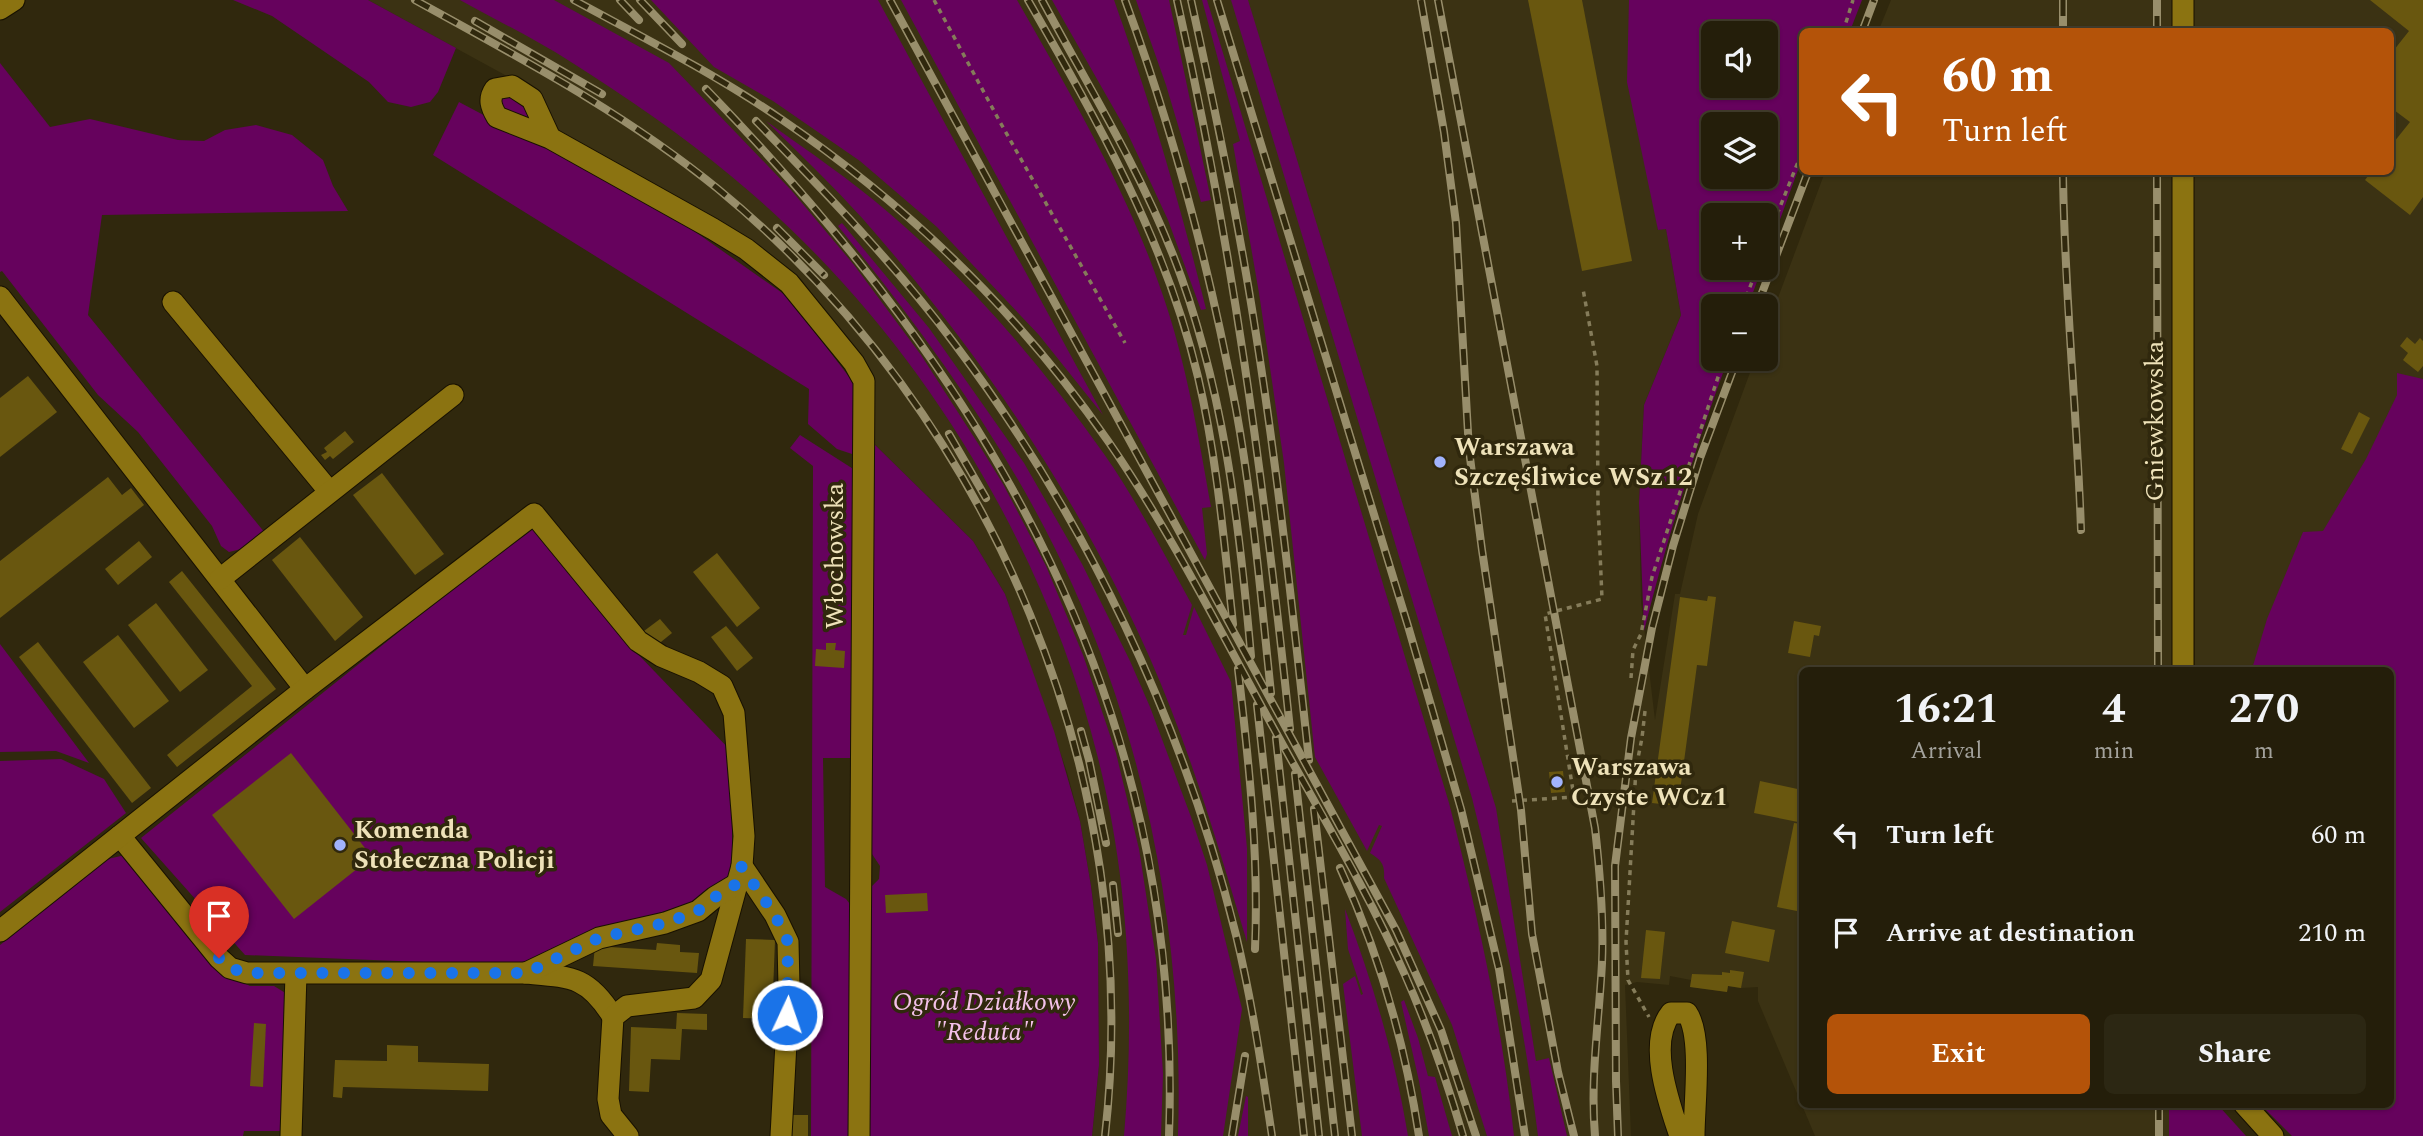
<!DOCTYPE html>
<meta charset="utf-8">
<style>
body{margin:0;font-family:Spectral,serif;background:#2c2713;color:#f1f3f6;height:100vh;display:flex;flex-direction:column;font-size:26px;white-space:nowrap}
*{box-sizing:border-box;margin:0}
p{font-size:23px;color:#a3a29c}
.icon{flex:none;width:38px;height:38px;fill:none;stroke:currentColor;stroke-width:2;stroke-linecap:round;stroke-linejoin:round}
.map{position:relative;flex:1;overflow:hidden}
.panel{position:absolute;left:1799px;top:667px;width:595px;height:441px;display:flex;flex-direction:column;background:#241e0a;border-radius:10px;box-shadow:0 2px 5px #0004,0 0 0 2px #413c2b}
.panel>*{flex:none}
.top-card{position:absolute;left:1799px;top:28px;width:595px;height:147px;border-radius:10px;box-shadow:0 2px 5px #0004,0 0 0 2px #413c2b;background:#b45309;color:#fff;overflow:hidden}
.fabs{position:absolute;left:1701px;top:21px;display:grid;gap:14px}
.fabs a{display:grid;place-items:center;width:77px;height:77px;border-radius:10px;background:#241e0a;box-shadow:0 2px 5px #0004,0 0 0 2px #413c2b;font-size:35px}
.pin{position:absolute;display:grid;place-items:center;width:60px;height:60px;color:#fff;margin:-72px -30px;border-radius:50% 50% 50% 0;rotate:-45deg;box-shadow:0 0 7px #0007}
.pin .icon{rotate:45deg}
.me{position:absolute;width:77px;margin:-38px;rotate:3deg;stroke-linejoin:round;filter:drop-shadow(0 0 5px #0008)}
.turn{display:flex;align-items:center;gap:24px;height:147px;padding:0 28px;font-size:32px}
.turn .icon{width:91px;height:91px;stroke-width:2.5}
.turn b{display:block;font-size:49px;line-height:60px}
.eta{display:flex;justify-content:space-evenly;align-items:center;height:119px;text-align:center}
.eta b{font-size:42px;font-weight:700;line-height:49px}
.primary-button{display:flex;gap:14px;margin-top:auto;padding:14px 28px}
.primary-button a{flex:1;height:80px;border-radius:10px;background:#b45309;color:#fff;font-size:28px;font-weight:700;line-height:80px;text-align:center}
.primary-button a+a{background:#2c2713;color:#f1f3f6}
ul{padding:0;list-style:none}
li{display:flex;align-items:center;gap:21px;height:98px;padding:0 28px}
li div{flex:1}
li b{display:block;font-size:26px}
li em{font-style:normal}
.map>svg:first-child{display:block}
</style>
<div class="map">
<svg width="2423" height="1136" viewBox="0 0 2423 1136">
<rect width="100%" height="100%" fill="#30280d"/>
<g fill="#3b3213">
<polygon points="368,0 1630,0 1658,230 1666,228 1681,315 1644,405 1639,503 1641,602 1655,720 1675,594 1680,594 1698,514 1755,359 1766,359 1766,330 1825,172 2175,172 2175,670 1802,670 1802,1104 2169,1104 2169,1136 1815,1136 1758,1001 1758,987 1741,988 1728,986 1727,992 1720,991 1690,987 1691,980 1670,976 1669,985 1637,982 1625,985 1631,1136 1092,1136 1099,1065 1098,943 1091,886 1080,821 1067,772 1005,594 973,541 870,440 863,365 801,279 709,217 553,128 525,86"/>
<polygon points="1891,0 2175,0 2175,31 1878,32"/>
<polygon points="2194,0 2423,0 2423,979 2390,670 2195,670 2194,172 2390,172 2390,32 2194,31"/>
</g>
<g fill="#66025d" fill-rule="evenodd">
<polygon points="233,0 368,0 456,48 438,92 430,102 411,107 388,102 369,82 272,16"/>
<path d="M460,0H554L669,63L791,190L854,265L921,355L979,445L1003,484L1046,566L1083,655L1116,753L1139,849L1156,959L1163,1074L1161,1136H1124C1135,1010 1129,881 1098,758C1043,536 908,321 731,176C681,134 626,97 571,62C535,39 496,20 460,0Z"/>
<polygon points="651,0 878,0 1103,415 1039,335 937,227 860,161 773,101 714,67"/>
<path d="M901,0H1017C1070,93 1126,188 1161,290C1186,360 1198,434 1211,507L1202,508L1207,554L1205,560Z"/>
<path d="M1052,0H1114C1150,101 1180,204 1206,309L1201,310L1168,220L1142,164L1126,130Z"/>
<polygon points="1136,0 1169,0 1211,200 1201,202 1166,85"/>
<path d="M1202,0H1207L1449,803C1477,913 1502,1023 1514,1136H1487L1452,1025L1384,878C1385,864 1381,860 1370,853L1382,826L1379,825L1367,851L1315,757L1284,463L1259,293L1233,144L1240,141Z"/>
<path d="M1231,0H1248L1496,808L1536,1061L1549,1058L1567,1136H1538C1524,1022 1500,910 1472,798Z"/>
<path d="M1629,0H1862L1850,31L1802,32V159L1766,258V215H1713V268H1762L1748,306H1713V359H1728C1695,448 1667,539 1644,631L1639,503L1644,405L1681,315L1666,229L1658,230L1627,82ZM1713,33H1766V86H1713ZM1713,124H1766V177H1713Z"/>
<polygon points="0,63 50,127 90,119 178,140 204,141 225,130 256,125 292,135 323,160 333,186 348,211 102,215 88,315 265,533 241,549 229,552 221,546 212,526 138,432 98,395 2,271 0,272"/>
<polygon points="503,94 522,94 540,126 500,108"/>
<polygon points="459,102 667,212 788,297 856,386 858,456 837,449 808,424 809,389 433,155"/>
<path d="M766,121C808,151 851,180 889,213C971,283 1042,366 1104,454C1137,501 1164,554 1192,605L1183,635H1186L1194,607L1231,682L1247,848V942C1218,845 1190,749 1149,656C1078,496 979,351 863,219C832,185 799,153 766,121Z"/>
<path d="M842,223L929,328L1024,463L1082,564L1130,661L1150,707L1191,817L1207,865L1242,1009L1223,1136H1178C1184,947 1150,756 1072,584C1013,454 928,337 838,226Z"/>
<polygon points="2397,373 2423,379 2423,1136 2292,1136 2260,1104 2390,1104 2390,670 2252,669 2267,619 2303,532 2323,531 2366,459 2397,395"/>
<polygon points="800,435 858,472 856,615 851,616 851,758 823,758 825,887 846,899 856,912 852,1136 811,1136 813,466 790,448"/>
<polygon points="870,440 973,541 1005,594 1054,731 1080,821 1091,886 1098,943 1099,1065 1092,1136 868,1136 869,889 879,879 880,866 870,851"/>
<polygon points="533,525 632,648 732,752 732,874 696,901 588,936 523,966 245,955 141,838"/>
<polygon points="0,644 89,763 56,751 0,752"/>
<polygon points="61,759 104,779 126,813 0,912 0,761"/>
<polygon points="125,855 223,973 250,986 274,986 287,994 283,1131 244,1131 243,1136 0,1136 0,945 108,859"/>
<path d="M1345,909C1373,983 1395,1057 1408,1136H1362L1343,984L1355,976L1361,995L1363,994L1348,949Z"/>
<polygon points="1404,1000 1418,1038 1428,1076 1435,1077 1452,1136 1429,1136 1419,1081 1401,1002"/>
<polygon points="1246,1096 1248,1097 1248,1136 1238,1136"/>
<polygon points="2169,1104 2217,1104 2246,1136 2169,1136"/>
</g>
<g fill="#69570f">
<polygon points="1528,0 1582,0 1632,261 1582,271"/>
<polygon points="2370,0 2423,0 2423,197 2410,215 2365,180 2371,172 2390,172 2390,147 2410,122 2390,107 2390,55 2409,31"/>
<polygon points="2247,172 2257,172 2256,177 2246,175"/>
<polygon points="2407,337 2415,344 2420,338 2423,341 2423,366 2418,372 2403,360 2408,353 2400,346"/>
<polygon points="28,376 57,412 0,457 0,398"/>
<polygon points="2359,412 2370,418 2352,454 2341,449"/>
<polygon points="345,431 354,442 333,459 330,456 325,460 321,455 327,452 324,448"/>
<polygon points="1446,457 1443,465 1436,466 1436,458"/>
<polygon points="382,473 444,554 415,575 353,495"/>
<polygon points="108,477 122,495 131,488 144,505 0,618 0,561"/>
<polygon points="300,537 363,617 335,641 272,560"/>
<polygon points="139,541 152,557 118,585 105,569"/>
<polygon points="717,553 760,608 737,627 693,572"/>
<polygon points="182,571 276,689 177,767 167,755 252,686 169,582"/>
<polygon points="1708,596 1716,597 1707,666 1697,665 1678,806 1652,803 1680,597 1707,601"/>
<polygon points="156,603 208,670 180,692 128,625"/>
<polygon points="660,619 672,633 656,646 644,631"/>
<polygon points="1794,621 1821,626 1819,636 1814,635 1810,657 1788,653"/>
<polygon points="726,626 753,658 737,671 711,637"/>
<polygon points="118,635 169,701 134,728 83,662"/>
<polygon points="38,642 151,788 132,803 19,657"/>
<polygon points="826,643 836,643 835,650 845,651 844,668 815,666 816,649 826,650"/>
<polygon points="291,753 372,857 294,919 212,815"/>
<polygon points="1563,771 1565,792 1551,793 1549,772"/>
<polygon points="1760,781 1802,790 1798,822 1754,813"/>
<polygon points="1794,823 1802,824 1802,912 1777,907"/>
<polygon points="927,893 928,911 886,913 885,895"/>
<polygon points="1732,921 1775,930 1769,962 1725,953"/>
<polygon points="1646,930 1665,932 1660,979 1641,978"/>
<polygon points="746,939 775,940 772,1019 743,1018"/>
<polygon points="657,943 680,945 680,952 699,953 697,973 593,966 595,946 656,950"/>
<polygon points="1730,970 1744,972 1741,988 1728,986 1727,992 1690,987 1692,974 1722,975 1722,972 1730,973"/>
<polygon points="677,1013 707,1014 707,1030 682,1029 680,1060 651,1059 649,1092 629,1091 631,1027 676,1029"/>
<polygon points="254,1023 266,1024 263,1087 250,1086"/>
<polygon points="387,1045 418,1046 418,1062 489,1064 488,1091 343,1087 342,1098 333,1097 335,1060 387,1061"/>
<rect x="789" y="1115" width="19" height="21"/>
</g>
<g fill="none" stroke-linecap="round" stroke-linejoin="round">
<defs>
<g id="minor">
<polyline points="0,9 14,0"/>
<polyline points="2183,32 2183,0"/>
<path d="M550,138L532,99L512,86L495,89C488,99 491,107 497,117L550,138L713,229L746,249L789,283L854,363L864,381L859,1136"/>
<polyline points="2183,172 2183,670"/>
<polyline points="0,297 305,689"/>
<polyline points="173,302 329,491"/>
<polyline points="220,579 453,395"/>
<path d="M120,836L219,958L230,968L247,973H526C571,977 588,976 613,1017"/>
<polyline points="742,866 775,915 788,942 789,987 781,1136"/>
<polyline points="0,931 305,689 534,514 638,641 661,656 699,672 722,686 734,713 744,836 742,866 711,980 694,998 627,1006 613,1017 608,1099 611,1115 628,1136"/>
<polyline points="526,973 599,938 665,923 698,911 715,897 735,885"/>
<polyline points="2244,1104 2273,1136"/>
<polyline points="291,1136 296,974"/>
<path d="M1680,1136C1669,1103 1647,1043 1671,1013H1687C1703,1036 1694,1105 1694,1136"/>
</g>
</defs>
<use href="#minor" stroke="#181100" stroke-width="23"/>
<g stroke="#857c5a" stroke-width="3.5" stroke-dasharray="5 5" stroke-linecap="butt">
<polyline points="934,0 1000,122 1125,343"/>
<polyline points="1843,32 1853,0"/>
<polyline points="1766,242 1802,152"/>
<polyline points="1743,306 1757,268"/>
<polyline points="1631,678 1633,650 1641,634 1652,577 1724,359"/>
<polyline points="1645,711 1642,738 1636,768 1626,942 1628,980 1649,1017"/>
<polyline points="1512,801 1574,797 1545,614 1602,599 1598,504 1597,366 1583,289"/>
</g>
<use href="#minor" stroke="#8b7311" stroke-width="21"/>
<defs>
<g id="rail">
<path d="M415,0C520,58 625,113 718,189C994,416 1145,781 1105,1136"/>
<path d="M574,0C644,38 715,74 781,119C909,206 1020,314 1108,441C1173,535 1224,639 1279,738C1322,816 1369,894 1405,975C1428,1027 1447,1081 1463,1136"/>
<polyline points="620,0 639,20"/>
<polyline points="640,0 682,44"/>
<polyline points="890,0 1396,930 1441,1030 1476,1136"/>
<path d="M1028,0C1097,120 1166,241 1198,377C1217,458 1224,541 1233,624"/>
<path d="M1042,0C1087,84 1138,166 1173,255C1223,383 1239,520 1251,656"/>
<path d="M1125,0C1174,133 1210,270 1236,409C1253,503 1261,598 1271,693"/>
<path d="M1177,0C1232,243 1264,482 1290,729"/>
<path d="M1191,0C1215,109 1238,218 1255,328C1278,472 1293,616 1309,760"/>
<polyline points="1217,0 1408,626 1461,809 1499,969 1525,1136"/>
<polyline points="1421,0 1444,132 1456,223 1469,450 1482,550 1521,810 1532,934 1558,1072 1574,1136"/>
<path d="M1438,0L1595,828C1600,873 1604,918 1602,963C1599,1021 1590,1078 1595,1136"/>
<polyline points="2063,0 2063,32"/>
<polyline points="475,21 602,94"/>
<polyline points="1862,32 1874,0"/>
<polyline points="2157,32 2157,0"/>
<path d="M706,89C994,387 1184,709 1169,1136"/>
<path d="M756,121C825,192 894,263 954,343C1086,518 1183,722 1236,935C1252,1001 1262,1069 1272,1136"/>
<path d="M2063,172C2064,291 2077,410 2081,530"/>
<polyline points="2157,172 2158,670"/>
<polyline points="777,228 824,275"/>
<polyline points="1757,306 1808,172"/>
<polyline points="949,434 986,498"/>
<path d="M1238,669C1249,763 1259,855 1255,949"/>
<polyline points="1257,705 1304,1136"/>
<polyline points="1081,731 1089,760 1106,843"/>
<polyline points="1276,738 1319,1136"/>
<polyline points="1295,774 1335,1136"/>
<polyline points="1314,809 1352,1136"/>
<path d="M1340,868C1379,953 1405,1044 1419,1136"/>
<polyline points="1113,885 1118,933"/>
<polyline points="2159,1104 2159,1136"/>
<polyline points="1232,1136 1245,1056"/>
<polyline points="1618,1136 1616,1081 1615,866 1631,738 1652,628 1673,546 1700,458 1737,359"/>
</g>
</defs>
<use href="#rail" stroke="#988e6b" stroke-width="8"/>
<use href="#rail" stroke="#30280d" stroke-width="5" stroke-dasharray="16" stroke-linecap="butt"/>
</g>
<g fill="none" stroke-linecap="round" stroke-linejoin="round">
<polyline stroke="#1a73e8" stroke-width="12" stroke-dasharray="0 21.6" points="219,958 230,968 247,973 526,973 599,938 665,923 698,911 715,897 735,885 741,866 775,915 788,942 787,1015"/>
</g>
<g fill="#a1b3fd" stroke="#30280d" stroke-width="2.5">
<circle cx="1440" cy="462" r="7"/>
<circle cx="1557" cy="782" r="7"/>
<circle cx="340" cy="845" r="7"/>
</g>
<g text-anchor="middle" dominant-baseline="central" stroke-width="7" stroke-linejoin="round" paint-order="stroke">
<g font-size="26" fill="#eee2b9" stroke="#30280d">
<text transform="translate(2155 421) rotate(-90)">Gniewkowska</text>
<text transform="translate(835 556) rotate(-90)">Włochowska</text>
</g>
<g font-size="26" font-weight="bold" fill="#eee2b9" stroke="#30280d" text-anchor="start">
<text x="1454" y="447">Warszawa<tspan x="1454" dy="30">Szczęśliwice WSz12</tspan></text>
<text x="1571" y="767">Warszawa<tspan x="1571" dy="30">Czyste WCz1</tspan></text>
<text x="354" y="830">Komenda<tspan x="354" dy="30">Stołeczna Policji</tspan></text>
</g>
<g font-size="26" font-style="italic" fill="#f4c1ea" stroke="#30280d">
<text x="984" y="1002">Ogród Działkowy<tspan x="984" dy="30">"Reduta"</tspan></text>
</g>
</g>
</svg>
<div class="fabs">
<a><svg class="icon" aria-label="sound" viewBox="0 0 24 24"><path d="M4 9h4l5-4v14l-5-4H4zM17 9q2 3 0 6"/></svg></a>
<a><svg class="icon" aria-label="layers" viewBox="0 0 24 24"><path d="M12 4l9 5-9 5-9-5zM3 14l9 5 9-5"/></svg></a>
<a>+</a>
<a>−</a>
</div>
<div class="pin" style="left:219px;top:958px;background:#d93025"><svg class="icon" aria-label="arrive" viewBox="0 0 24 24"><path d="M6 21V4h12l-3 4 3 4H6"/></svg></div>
<svg class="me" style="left:787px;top:1015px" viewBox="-20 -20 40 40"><circle r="17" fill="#1a73e8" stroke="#fff" stroke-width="3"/><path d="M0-11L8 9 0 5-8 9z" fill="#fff"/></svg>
<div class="top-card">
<div class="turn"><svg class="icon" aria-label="left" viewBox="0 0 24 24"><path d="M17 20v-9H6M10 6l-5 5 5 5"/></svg><div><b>60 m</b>Turn left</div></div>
</div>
<section class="panel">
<div class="eta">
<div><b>16:21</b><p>Arrival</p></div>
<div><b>4</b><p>min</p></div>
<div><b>270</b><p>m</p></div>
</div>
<ul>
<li><svg class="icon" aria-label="left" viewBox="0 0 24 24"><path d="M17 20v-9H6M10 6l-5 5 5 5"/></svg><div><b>Turn left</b></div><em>60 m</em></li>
<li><svg class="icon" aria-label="arrive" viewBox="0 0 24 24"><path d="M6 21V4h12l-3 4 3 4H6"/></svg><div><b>Arrive at destination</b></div><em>210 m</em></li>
</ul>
<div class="primary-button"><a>Exit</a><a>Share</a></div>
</section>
</div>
